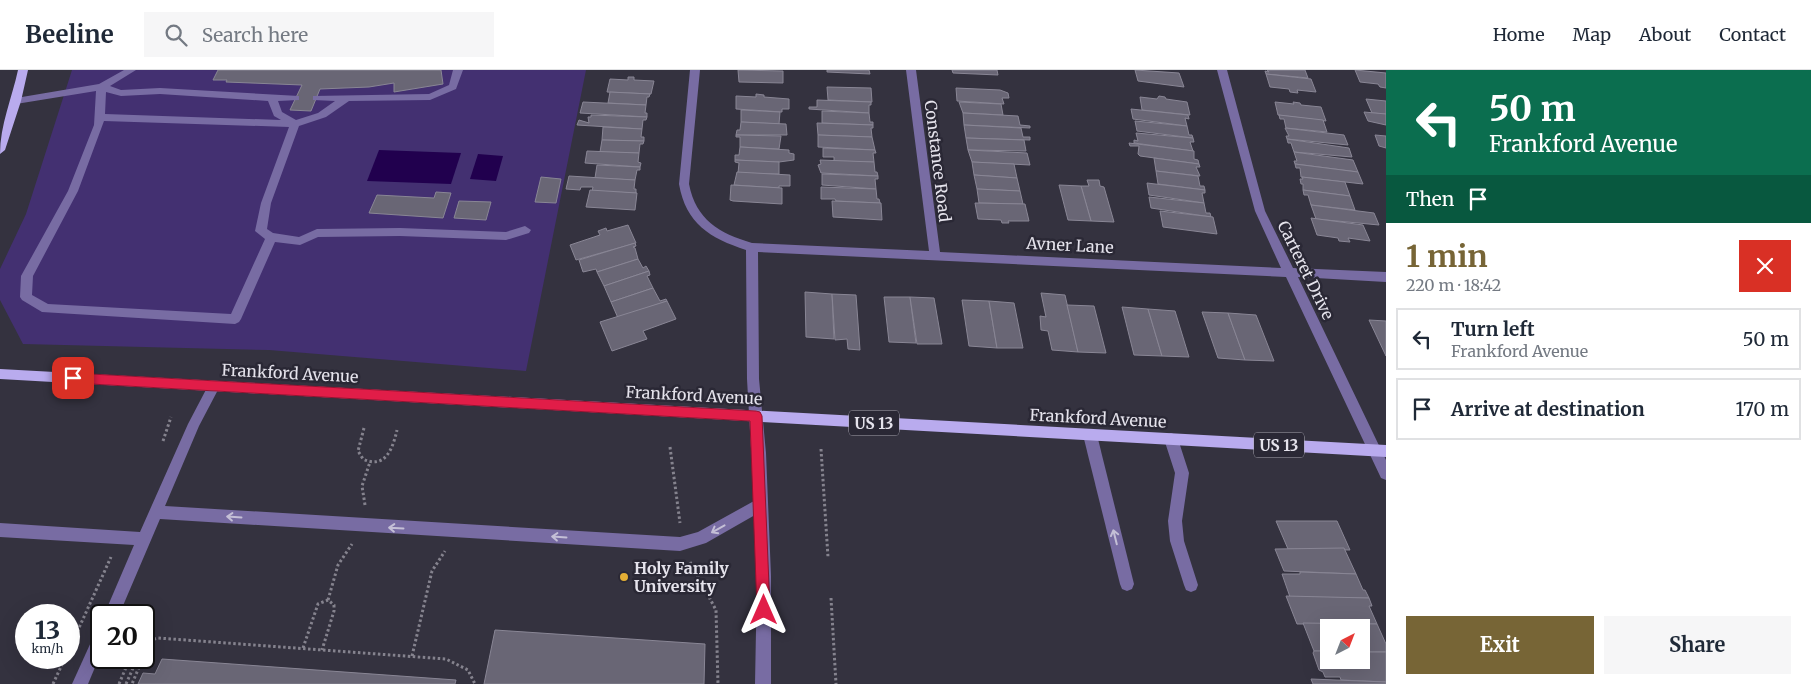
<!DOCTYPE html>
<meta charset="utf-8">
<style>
body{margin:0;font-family:Merriweather,serif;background:#f6f6f7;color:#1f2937;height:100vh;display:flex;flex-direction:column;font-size:19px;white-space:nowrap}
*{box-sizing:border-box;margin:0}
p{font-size:16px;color:#747a83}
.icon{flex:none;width:28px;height:28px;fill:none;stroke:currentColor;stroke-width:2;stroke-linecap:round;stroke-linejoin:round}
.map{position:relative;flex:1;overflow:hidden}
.sheet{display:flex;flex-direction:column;background:#fff;width:425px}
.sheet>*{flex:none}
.banner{background:#0b6e4f;color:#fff;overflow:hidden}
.needle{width:32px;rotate:42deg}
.buttons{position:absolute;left:1320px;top:549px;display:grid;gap:10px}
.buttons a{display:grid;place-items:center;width:50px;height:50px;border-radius:0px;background:#fff;box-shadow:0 5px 20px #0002;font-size:25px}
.speed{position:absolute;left:15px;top:534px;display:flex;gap:10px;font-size:25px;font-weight:700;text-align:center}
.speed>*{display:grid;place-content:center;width:65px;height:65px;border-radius:50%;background:#fff;box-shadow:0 5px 20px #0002;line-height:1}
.speed small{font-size:12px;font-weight:400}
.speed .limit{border:2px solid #111;border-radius:8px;background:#fff;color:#111}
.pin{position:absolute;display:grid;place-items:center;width:42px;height:42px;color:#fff;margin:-21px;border-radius:10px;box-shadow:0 2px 8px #0006}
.me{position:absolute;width:55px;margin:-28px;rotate:0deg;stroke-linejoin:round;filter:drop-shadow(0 0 4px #0008)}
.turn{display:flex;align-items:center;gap:18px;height:105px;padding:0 20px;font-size:22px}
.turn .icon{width:65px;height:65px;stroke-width:2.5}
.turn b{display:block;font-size:35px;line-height:42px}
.then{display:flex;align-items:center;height:48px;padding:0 20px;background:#0003;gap:10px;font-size:19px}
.round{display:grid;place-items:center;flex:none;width:52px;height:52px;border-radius:0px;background:#f6f6f7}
.summary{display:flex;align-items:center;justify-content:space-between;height:85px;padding:0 20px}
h1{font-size:30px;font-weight:700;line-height:38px;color:#776536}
.button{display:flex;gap:10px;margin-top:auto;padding:10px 20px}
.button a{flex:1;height:58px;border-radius:0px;background:#776536;color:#fff;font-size:20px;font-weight:700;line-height:58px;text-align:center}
.button a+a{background:#f6f6f7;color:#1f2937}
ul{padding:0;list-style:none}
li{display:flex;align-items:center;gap:15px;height:62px;margin:0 10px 8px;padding:0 10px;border:2px solid #e0e1e3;border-radius:0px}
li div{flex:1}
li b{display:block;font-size:19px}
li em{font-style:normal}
header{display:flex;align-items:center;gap:30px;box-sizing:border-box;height:70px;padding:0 25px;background:#fff;border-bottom:1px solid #e0e1e3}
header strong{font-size:24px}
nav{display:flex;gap:28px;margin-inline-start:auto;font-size:18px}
.search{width:350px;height:45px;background:#f6f6f7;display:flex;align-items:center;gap:12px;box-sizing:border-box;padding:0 18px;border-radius:0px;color:#747a83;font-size:19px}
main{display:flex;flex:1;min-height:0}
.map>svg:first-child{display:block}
</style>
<header>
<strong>Beeline</strong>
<div class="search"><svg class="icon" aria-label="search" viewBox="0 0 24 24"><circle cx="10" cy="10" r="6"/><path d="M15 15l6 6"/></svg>Search here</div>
<nav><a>Home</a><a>Map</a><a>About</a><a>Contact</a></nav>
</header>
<main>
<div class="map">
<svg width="1386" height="614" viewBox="0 0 1386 614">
<rect width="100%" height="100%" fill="#34323f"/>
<polygon fill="#433071" points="72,0 586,0 526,301 269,280 23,274 0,230 0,199 26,144"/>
<g fill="#21004e">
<polygon points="379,80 461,83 451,114 367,111"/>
<polygon points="478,84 503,86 496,111 470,109"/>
</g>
<g fill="#696675" stroke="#898695">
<polygon points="218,0 441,0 443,14 394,22 394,13 369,17 320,19 311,41 290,40 302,15 226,12 227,10 213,10"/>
<polygon points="738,0 783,1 783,13 739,12"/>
<polygon points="827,0 869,0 870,4 827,2"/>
<polygon points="952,0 997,0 998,5 953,3"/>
<polygon points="1135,0 1179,3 1184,17 1138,11"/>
<polygon points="1267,0 1305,0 1308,8 1266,4 1265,1 1269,2"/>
<polygon points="1355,0 1386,3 1386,18 1380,17 1378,14 1360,12"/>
<polygon points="1266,4 1311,9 1316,22 1297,20 1298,23 1290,22 1289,19 1270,17"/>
<polygon points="628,7 634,7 634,10 654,11 651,24 607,22 610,9 628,10"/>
<polygon points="827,17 871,18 872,32 828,30"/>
<polygon points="956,18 1000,20 1008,23 1009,28 1002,28 1004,34 957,31"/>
<polygon points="610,22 650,24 649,27 647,27 646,35 608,33"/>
<polygon points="756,24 764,25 764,27 789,29 789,39 782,39 782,42 736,39 736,26 756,27"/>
<polygon points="1159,26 1165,27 1166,29 1187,32 1190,45 1142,40 1140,27 1157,29"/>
<polygon points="1366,29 1386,31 1386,44 1372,43"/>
<polygon points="817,30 871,32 871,35 869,35 869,43 809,39 809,37 817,37"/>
<polygon points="583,32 646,35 645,43 647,43 647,47 580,43"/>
<polygon points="959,32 1001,34 1003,45 963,43"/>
<polygon points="1275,32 1294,34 1293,32 1300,33 1301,35 1321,37 1326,51 1278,45"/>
<polygon points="1131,39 1188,45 1189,49 1185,48 1187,56 1133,49"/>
<polygon points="741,40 780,42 779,54 741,52"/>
<polygon points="822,41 869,43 870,52 873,52 873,55 822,53"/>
<polygon points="1364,42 1386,44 1386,55 1368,51"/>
<polygon points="963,43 1018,46 1020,55 1030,56 1030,58 964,55"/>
<polygon points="591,45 647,47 646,50 643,50 642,59 577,55 579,50 589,53 588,47 591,47"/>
<polygon points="1279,45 1323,50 1327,62 1286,58 1284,49 1280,49"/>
<polygon points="1135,51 1187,56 1189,65 1192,65 1193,68 1137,61"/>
<polygon points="741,52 786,54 787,65 736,65 737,60 740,60"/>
<polygon points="817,53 873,55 873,58 871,58 872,67 818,65"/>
<polygon points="964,55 1021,58 1023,67 1030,67 1030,70 966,68"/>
<polygon points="603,57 642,59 641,67 644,67 644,71 602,70"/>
<polygon points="1285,58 1344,65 1348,75 1287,69 1286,66 1289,66"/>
<polygon points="1136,63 1193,68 1194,72 1190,72 1193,81 1134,73 1134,70 1138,71"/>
<polygon points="736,65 781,66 779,79 740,77 740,67 736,67"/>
<polygon points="818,65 872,67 875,80 818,77"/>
<polygon points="1375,65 1386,66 1386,78 1379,76"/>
<polygon points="966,68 1024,70 1026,81 968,80"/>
<polygon points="1287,69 1349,78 1352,87 1294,82 1291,73 1288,73"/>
<polygon points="602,70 644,71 643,74 640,74 639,83 600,82"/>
<polygon points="1129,73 1194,81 1194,89 1198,90 1199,94 1140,86 1138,84 1139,76 1130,76"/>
<polygon points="740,77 789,80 789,83 794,84 794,90 779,92 735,90 735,85 739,85"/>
<polygon points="823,78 875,80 876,83 873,83 874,92 834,91 834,87 823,87"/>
<polygon points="968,80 1027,83 1030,95 972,92"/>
<polygon points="587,81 639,83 638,92 641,93 640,97 585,93"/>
<polygon points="1294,82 1353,90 1358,102 1295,94 1294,91 1297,91"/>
<polygon points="1154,88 1199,94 1200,97 1196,97 1200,106 1156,101"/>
<polygon points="735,90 779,92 779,104 738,103 739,93 735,92"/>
<polygon points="820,90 874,92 875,102 877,102 878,106 821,103 818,95 821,94"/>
<polygon points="972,92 1014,94 1017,108 974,105"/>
<polygon points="1295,94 1358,102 1363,114 1301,107 1300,98 1296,98"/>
<polygon points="597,95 640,97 640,100 637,100 635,110 595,108"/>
<polygon points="1156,101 1198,106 1200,116 1204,116 1205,120 1158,114"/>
<polygon points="737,102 790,105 790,116 779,116 779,118 734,115"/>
<polygon points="822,104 878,106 878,109 875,109 876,119 822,115"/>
<polygon points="974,105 1017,108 1020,121 977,119"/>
<polygon points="569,106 635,110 634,119 636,119 636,123 592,121 593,117 581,117 580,120 566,119"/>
<polygon points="541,107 561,109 556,133 535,132"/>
<polygon points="1302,107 1345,112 1350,126 1303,120 1303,114 1301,114 1300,109 1303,109"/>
<polygon points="1087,110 1099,110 1100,116 1104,117 1114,152 1091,151 1081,116 1089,116"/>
<polygon points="1147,113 1205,120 1205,123 1202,123 1204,133 1149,125"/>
<polygon points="731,115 782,118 782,134 733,131 730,130"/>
<polygon points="1059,115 1081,116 1091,151 1068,150"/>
<polygon points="821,117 876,119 877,129 879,129 880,133 836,131 835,129 821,129"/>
<polygon points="977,119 1020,121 1023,134 979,133"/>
<polygon points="590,120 637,123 635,140 586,137"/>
<polygon points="1303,120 1350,126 1355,140 1311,135 1308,125 1304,125"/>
<polygon points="436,122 451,123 443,148 369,143 377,125 434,128"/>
<polygon points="1149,127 1204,133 1206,143 1210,143 1211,147 1151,138"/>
<polygon points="459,131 491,132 486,150 454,148"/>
<polygon points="832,131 881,133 882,150 833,147"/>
<polygon points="975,133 1025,134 1029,151 1008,151 1009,153 1002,153 1001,150 978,149"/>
<polygon points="1311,135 1374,143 1379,155 1316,149"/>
<polygon points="1160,141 1213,147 1217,164 1163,157"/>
<polygon points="1311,148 1363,155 1370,171 1348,168 1350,172 1339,171 1338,168 1317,165"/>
<polygon points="628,155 636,173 576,190 570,175 600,165 598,161 606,158 607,161"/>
<polygon points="635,173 636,176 633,177 635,178 638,189 597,202 596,199 583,202 579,190"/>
<polygon points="638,189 643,198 646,196 649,201 604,216 597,202"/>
<polygon points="649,201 650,205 647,206 653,218 611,232 604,216"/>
<polygon points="653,218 660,231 666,229 667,231 618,248 611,232"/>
<polygon points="805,222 832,224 834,269 806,267"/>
<polygon points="1041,223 1065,225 1078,282 1052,280 1048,261 1041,260 1040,246 1046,247"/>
<polygon points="832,224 856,225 860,280 848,279 847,269 835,270"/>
<polygon points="884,227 910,227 916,273 889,272"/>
<polygon points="910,227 934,228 942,274 917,274"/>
<polygon points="962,230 989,231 997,278 969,276"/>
<polygon points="667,231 676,249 643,261 647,269 612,281 600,252"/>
<polygon points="989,231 1014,233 1023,278 997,278"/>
<polygon points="1067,235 1094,236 1106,283 1078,282"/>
<polygon points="1122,237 1148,239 1162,286 1134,285"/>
<polygon points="1148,239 1175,241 1189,287 1162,286"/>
<polygon points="1202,242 1228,243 1245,290 1218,288"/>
<polygon points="1228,243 1256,245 1274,291 1245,290"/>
<polygon points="1369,250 1386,251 1386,286"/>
<polygon points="1276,451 1337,451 1350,480 1288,479"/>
<polygon points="1344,478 1356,504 1284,501 1275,479"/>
<polygon points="1300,502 1356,504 1363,520 1365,520 1369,528 1290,527 1282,504 1300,504"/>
<polygon points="1286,526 1369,528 1372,536 1369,536 1377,554 1297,554"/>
<polygon points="1303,553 1377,554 1386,574 1386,582 1361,582 1361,558 1329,558 1329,581 1314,581"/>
<polygon points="495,560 705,574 704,614 484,614"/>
<polygon points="1314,581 1329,581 1329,590 1361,590 1361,582 1386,582 1386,612 1341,610 1340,607 1325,607 1323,602 1319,600 1313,583"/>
<polygon points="162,589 456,610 455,614 138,614 143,603 155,604"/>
<polygon points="1311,609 1386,612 1386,614 1313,614"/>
</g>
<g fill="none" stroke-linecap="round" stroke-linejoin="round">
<g stroke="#85838e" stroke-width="3" stroke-dasharray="2.5 2.5" stroke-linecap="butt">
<path d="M364,358L358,381L363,389C386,400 393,377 397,360"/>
<polyline points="163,371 171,347"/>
<polyline points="670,377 680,453"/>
<polyline points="821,379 828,487"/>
<polyline points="365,435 362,416 370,392"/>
<polyline points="690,492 716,540 718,614"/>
<polyline points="831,528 836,614"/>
<polyline points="328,530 338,495 352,474"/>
<polyline points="144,572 158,568 446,589 468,600 475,614"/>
<polyline points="303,578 318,534 328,530 334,535 334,541 322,580"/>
<polyline points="69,580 111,487"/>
<polyline points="412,586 432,501 445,481"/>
<polyline points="53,614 65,588"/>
<polyline points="119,614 130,588"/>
<polyline points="126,614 137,589 142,590 132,614"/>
</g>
<g fill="#786ca3" fill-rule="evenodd">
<path d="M124,0H136L110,16L121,20L160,18L299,26V30L278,31L282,42L296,50L318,43L335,31L313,30V26L429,24L449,15L453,0H463L456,19L430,30L349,31L326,47L299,56L271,133L267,159L273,163L299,167L317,159L400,158L506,162L525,156L531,160L529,163L506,170L400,166L318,167L300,175L275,172L241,249L239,252L235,254L42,242L22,230L20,227L21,206L68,121L94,55L96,21L16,34L11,31L16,28L99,14ZM106,22L121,26L160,24L268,31L274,46L281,50L105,44ZM104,51L289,57L261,133L255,161L265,169L231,244L48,234L32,225L33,206L78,121Z"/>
<path d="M690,0H700L689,114C696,150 719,163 752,173L929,181L906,0H916L940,182L1281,198L1255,141L1217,0H1227L1265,141L1293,198L1386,202V212L1298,207L1386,390V410L1381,408L1286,207L758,182L759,309L766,383L771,506V614H755L757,506L755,445L706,473L680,481L160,449L119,545H104L134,475L0,467V453L140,462L188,354L210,312L214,311L218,312L220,316L199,356L165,436L680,467L698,462L754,431L747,309L746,180C710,168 686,154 679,114Z"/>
<polygon points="1090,359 1095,361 1097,365 1134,514 1132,519 1127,521 1122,519 1120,514 1083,365 1085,361"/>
<polygon points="1171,363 1176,365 1178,369 1189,403 1182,451 1184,471 1198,515 1196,520 1191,522 1186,520 1184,515 1170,471 1168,451 1175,403 1164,369 1166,365"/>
<polygon points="101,558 101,583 88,614 72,614 96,561"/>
</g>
<g fill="#b9abee" fill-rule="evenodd">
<path d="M18,0H28L21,31L5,80L0,84C0,55 12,28 18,0Z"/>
<polygon points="0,299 1386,375 1386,387 0,309"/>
</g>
</g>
<defs><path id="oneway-shaft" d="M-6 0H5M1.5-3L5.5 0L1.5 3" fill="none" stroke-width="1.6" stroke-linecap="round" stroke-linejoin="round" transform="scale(1.25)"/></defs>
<g stroke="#c4bfd6">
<use href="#oneway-shaft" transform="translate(234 447) rotate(-176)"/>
<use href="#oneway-shaft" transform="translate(396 458) rotate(-177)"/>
<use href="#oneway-shaft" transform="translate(718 459) rotate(151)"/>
<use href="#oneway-shaft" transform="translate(559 467) rotate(-176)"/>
<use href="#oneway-shaft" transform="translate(1115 467) rotate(-104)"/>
</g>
<polygon fill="#e11d48" stroke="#92132f" points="73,303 756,341 760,342 762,346 770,540 769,544 764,546 759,544 757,540 750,351 73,313 69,311 67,308 69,304"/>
<circle fill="#e3ae35" stroke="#2a2835" stroke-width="2" cx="624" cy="507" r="5"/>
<g text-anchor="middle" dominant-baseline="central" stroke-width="5" stroke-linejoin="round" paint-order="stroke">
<g fill="#2a2835" stroke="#adabb5" stroke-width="1">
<rect x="849" y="340.5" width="50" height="25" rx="4"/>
<rect x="1254" y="362.5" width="50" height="25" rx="4"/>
</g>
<g font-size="15" font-weight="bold" fill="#e5e3ec">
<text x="874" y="353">US 13</text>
<text x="1279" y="375">US 13</text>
</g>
<g font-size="16" fill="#e5e3ec" stroke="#2a2835">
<text transform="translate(938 91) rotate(83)">Constance Road</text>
<text transform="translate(1070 175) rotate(3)">Avner Lane</text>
<text transform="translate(1306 200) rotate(64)">Carteret Drive</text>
<text transform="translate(290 303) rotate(3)">Frankford Avenue</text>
<text transform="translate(694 325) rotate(3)">Frankford Avenue</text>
<text transform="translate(1098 348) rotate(3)">Frankford Avenue</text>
</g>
<g font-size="16" font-weight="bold" fill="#e5e3ec" stroke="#2a2835" text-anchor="start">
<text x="634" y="498">Holy Family<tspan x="634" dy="18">University</tspan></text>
</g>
</g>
</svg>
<div class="buttons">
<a><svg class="needle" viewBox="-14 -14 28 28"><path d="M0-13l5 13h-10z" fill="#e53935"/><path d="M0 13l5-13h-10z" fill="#747a83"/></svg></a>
</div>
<div class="speed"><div>13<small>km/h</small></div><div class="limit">20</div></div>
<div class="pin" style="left:73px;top:308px;background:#d93025"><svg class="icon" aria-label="arrive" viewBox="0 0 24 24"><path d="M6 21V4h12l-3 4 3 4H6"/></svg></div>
<svg class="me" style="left:764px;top:540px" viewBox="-20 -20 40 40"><path d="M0-17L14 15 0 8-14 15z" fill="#e11d48" stroke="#fff" stroke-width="4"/></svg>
</div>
<section class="sheet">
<div class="banner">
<div class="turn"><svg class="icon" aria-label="left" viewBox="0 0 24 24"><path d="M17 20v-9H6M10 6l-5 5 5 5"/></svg><div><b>50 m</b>Frankford Avenue</div></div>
<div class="then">Then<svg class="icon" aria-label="arrive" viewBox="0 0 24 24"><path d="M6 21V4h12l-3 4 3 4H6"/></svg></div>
</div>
<div class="summary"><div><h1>1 min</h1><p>220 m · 18:42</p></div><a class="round" style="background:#d93025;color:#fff"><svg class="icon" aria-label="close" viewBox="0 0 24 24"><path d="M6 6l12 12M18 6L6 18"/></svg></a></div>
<ul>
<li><svg class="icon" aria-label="left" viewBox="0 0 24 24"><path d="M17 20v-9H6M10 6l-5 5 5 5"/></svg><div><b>Turn left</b><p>Frankford Avenue</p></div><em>50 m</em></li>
<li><svg class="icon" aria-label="arrive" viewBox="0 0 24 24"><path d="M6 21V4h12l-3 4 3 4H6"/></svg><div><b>Arrive at destination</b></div><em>170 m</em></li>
</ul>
<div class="button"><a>Exit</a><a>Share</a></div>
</section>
</main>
